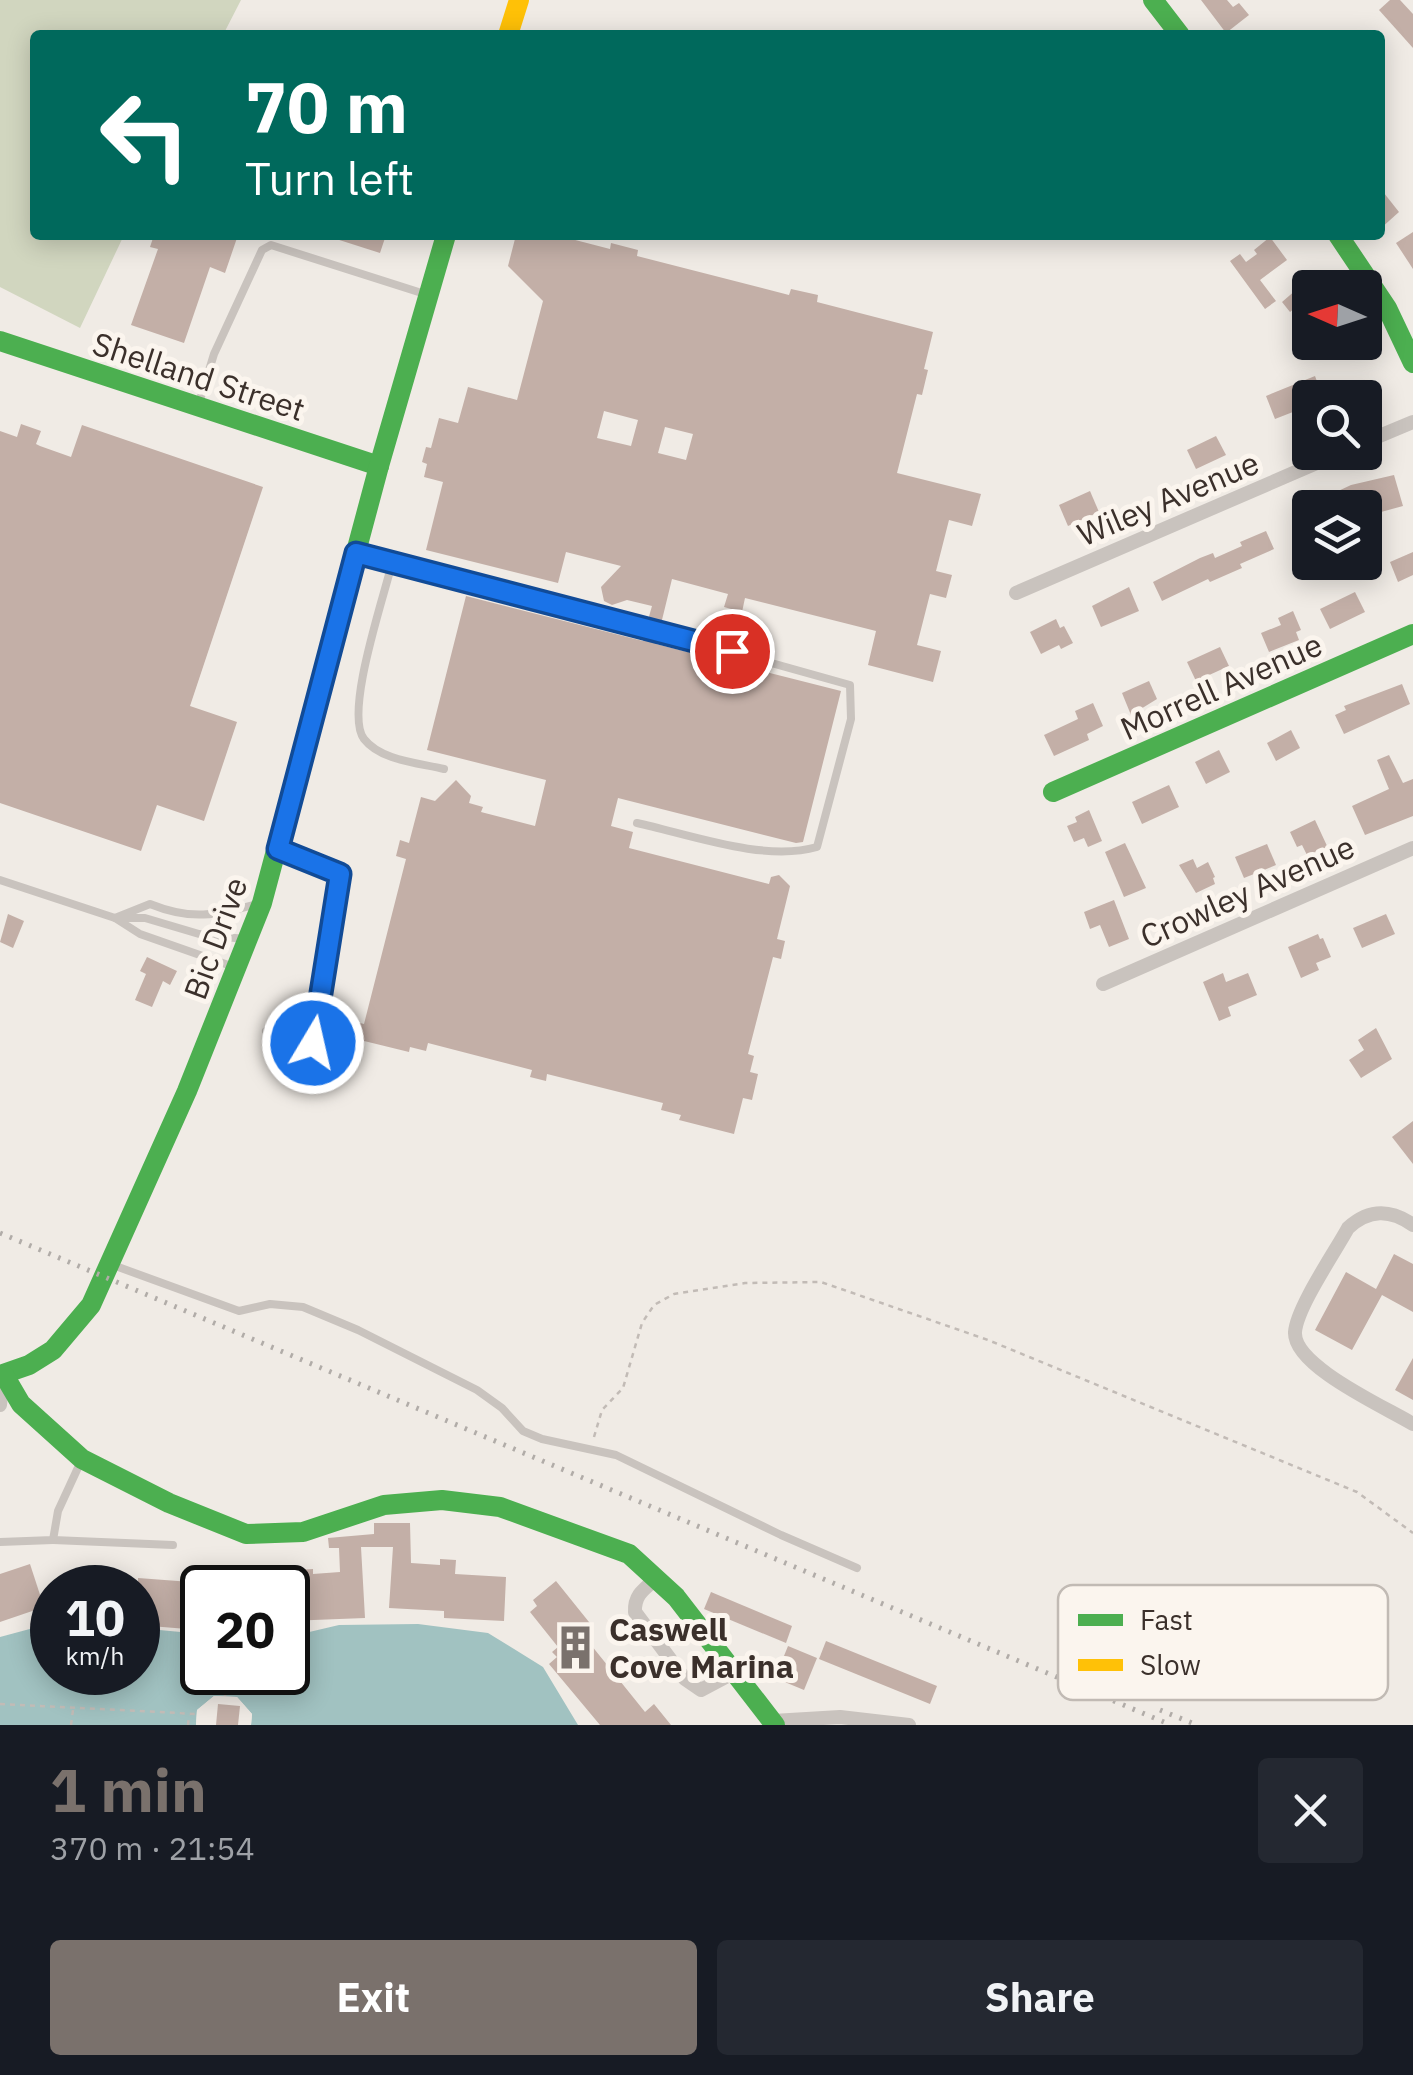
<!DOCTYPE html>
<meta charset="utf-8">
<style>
body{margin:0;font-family:"IBM Plex Sans",sans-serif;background:#242831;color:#f1f3f6;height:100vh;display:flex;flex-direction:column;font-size:38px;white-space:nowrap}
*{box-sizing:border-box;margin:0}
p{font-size:32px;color:#9ea1a6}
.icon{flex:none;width:55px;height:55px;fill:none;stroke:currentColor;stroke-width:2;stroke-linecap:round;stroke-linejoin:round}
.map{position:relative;height:1725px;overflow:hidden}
.side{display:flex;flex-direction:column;background:#171b24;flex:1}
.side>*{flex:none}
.guide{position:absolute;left:30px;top:30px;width:1355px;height:210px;border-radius:10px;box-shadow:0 5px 25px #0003;background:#00695c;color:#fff;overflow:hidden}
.needle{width:65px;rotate:273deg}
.fabs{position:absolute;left:1292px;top:270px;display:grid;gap:20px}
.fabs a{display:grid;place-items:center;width:90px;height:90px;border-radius:10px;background:#171b24;box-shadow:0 5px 25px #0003;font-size:50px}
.speed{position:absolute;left:30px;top:1565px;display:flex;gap:20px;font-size:50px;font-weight:700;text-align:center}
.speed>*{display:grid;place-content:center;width:130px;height:130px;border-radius:50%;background:#171b24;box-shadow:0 5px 25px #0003;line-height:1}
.speed small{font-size:25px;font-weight:400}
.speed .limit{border:5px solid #111;border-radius:15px;background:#fff;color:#111}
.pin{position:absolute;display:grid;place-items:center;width:85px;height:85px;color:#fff;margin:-42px;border:5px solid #fff;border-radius:50%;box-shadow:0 2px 10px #0007}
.me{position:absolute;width:110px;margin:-55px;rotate:9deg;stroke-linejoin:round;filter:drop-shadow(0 0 8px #0008)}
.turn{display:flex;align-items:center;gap:35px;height:210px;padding:0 50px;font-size:45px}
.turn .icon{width:130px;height:130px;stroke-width:2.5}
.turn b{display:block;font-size:70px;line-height:85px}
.round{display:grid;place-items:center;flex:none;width:105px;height:105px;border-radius:10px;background:#242831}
.head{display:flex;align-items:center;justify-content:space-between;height:170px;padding:0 50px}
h1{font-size:60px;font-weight:700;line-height:75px;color:#7a716c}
.cta{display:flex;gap:20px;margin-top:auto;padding:20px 50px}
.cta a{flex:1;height:115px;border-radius:10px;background:#7a716c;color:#fff;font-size:40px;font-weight:700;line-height:115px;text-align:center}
.cta a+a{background:#242831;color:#f1f3f6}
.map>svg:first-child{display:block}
</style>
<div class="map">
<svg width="1413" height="1725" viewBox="0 0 1413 1725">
<rect width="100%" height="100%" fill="#f0ebe5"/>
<polygon fill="#d1d6bf" points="0,0 241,0 223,35 35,35 35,235 124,235 80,328 0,287"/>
<polygon fill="#a1c2c1" points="52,1623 52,1672 138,1672 138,1628 202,1634 202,1672 288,1672 288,1637 339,1625 418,1624 488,1633 543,1667 578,1725 251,1725 252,1714 237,1697 214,1696 197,1710 196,1725 0,1725 0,1637"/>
<polygon fill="#f0ebe5" points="214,1696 237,1697 252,1714 251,1725 246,1725 247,1716 235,1702 215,1701 202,1712 201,1725 196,1725 197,1710"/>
<g fill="#c3afa7" fill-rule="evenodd">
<polygon points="1201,0 1227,0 1233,7 1239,3 1249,15 1226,33"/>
<polygon points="1390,0 1400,0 1413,14 1413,48 1379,10"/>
<polygon points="1380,188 1399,212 1380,229"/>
<polygon points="1413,232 1413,269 1396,243"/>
<polygon points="154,235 238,235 225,273 210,267 184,343 131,325 158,249 150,247"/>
<polygon points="333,235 386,235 380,253 333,238"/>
<path d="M516,235H556L610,249L611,243L638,250L637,256L789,295L791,289L818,295L817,302L933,332L924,369L928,370L922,395L917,394L897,473L981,494L972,526L949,520L936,571L952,575L946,598L930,594L917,645L941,651L933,682L868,665L876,631L745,598L742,612L724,607L728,594L672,579L661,624L648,620L652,606L627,600L612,605L604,601L601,587L621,566L566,552L558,583L426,550L443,482L424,477L427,464L422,462L426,447L431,448L439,418L458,423L468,387L517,400L543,301L508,266ZM604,411L638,420L631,446L597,438ZM665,427L693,434L686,460L658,453Z"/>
<polygon points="1270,237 1287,260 1260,280 1276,301 1265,309 1230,261 1240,254 1246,262 1257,254 1254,250"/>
<polygon points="1304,283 1310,290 1310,324 1296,307 1290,312 1282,302"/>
<polygon points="1315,376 1323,398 1310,398 1296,404 1298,410 1275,419 1266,396"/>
<polygon points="21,424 41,431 36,444 40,446 71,457 82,425 263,487 190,706 237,722 204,821 157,805 141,851 0,803 0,431 17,437"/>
<polygon points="1216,436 1226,455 1196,469 1187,450"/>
<polygon points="1394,475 1403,506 1381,512 1376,497 1341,508 1302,508 1351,485"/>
<polygon points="1090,491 1099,512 1068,526 1059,505"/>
<polygon points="1266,531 1274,549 1240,564 1242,568 1210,582 1208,579 1162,601 1153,582 1200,558 1213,553 1215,558 1242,546 1240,542"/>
<polygon points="1413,552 1413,575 1398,582 1390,562"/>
<polygon points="1129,587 1139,611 1101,627 1092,606"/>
<polygon points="1355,592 1365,612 1330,629 1320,609"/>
<polygon points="466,596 643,641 644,635 657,639 656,644 841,691 803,842 796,843 618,798 611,826 633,832 629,848 769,884 771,877 779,875 790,886 777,939 785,941 781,959 773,957 748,1054 754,1056 750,1072 758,1074 752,1100 743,1098 734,1134 679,1120 681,1115 661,1110 663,1103 547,1074 546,1081 530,1077 532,1070 428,1043 426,1051 410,1047 409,1052 356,1039 360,1023 364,1024 406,859 396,856 400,840 409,843 421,797 435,801 456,780 471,796 469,803 483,807 481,812 535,826 546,780 427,750"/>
<polygon points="1293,611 1301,630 1296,632 1299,640 1269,652 1261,633 1281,625 1278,618"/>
<polygon points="1056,619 1060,628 1064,626 1073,643 1061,649 1059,645 1041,654 1030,632"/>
<polygon points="1220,647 1229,666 1196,681 1187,662"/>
<polygon points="1149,681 1157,699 1131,715 1122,693"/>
<polygon points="1402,684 1410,704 1344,734 1335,715 1346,710 1344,706"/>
<polygon points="1093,703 1103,726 1087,734 1089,740 1054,756 1044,735 1078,719 1075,711"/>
<polygon points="1291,730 1300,748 1276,761 1267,743"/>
<polygon points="1219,750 1230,772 1206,784 1195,762"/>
<polygon points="1389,755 1403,783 1413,779 1413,816 1365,835 1352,806 1389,789 1377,760"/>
<polygon points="1169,785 1179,807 1142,824 1132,802"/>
<polygon points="1089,810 1102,841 1088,847 1084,838 1074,842 1067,826 1077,822 1075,817"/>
<polygon points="1315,820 1328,848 1308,857 1302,845 1297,847 1290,832"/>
<polygon points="1125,843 1146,888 1124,897 1105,852"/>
<polygon points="1267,844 1276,865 1244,878 1235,857"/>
<polygon points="1193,859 1197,868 1208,862 1215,877 1213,878 1215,884 1196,893 1179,865"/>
<polygon points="1114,900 1129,939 1109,947 1100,925 1090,929 1084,912"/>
<polygon points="8,914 24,921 13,948 0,942"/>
<polygon points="1386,914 1395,934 1362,948 1353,928"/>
<polygon points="1318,934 1320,939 1323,938 1331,957 1316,963 1319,970 1301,978 1288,947"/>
<polygon points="147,957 177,971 170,985 163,981 152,1007 135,1000 146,974 140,971"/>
<polygon points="1223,973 1226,982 1248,973 1257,995 1228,1007 1231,1016 1219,1021 1203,982"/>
<polygon points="1376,1028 1392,1059 1361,1078 1349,1060 1364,1050 1358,1040"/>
<polygon points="1413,1121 1413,1164 1392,1137"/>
<polygon points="1394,1254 1413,1264 1413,1312 1382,1295 1352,1350 1315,1330 1346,1272 1376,1289"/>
<polygon points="1413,1358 1413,1400 1395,1390"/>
<polygon points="374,1523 410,1523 411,1563 440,1565 440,1559 456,1560 455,1574 506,1577 504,1621 444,1618 444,1611 389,1608 393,1547 361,1547 365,1618 288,1621 288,1575 299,1574 299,1570 313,1569 313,1574 340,1572 339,1548 329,1548 328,1538 374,1534"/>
<polygon points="30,1564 44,1607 0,1622 0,1574"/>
<polygon points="74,1573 124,1577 124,1588 73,1588"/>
<polygon points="138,1578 191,1582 187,1629 138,1625"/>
<polygon points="556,1581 593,1627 583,1635 645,1712 654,1704 671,1725 600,1725 549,1664 557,1657 552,1652 558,1647 530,1612 537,1606 533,1600"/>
<polygon points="711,1592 792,1626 786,1643 704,1609"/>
<polygon points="826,1641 937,1686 930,1704 819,1659"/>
<polygon points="788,1646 817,1658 804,1690 775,1678"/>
<polygon points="218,1704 240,1706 238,1725 216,1725"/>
</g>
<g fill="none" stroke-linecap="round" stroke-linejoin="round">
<g stroke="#c2bbb6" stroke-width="2.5" stroke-dasharray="5 5" stroke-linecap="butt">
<polyline points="594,1437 602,1410 623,1388 642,1323 654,1305 674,1294 745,1283 821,1282 988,1340 1357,1492 1413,1533"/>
<polyline points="225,1696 227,1672"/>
<polyline points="0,1704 197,1714"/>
<polyline points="71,1725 73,1710"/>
<polyline points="188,1725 189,1715"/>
</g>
<g stroke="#c9c3be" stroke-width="8">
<polyline points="199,403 214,354 262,250 271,245 428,295"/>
<path d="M360,554L647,628L850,685L851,719L817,847C764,862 691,835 637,823"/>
<path d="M392,563C384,597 344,713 364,739C381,761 420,763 444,769"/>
<path d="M0,880L115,918L150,904C192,921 215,915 257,904"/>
<polyline points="234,967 140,934 115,918 145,918 199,934 244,939"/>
<polyline points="266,1031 276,1047 298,1053 313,1043 340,874 278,849"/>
<polyline points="110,1264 239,1311 270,1304 303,1307 358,1330 477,1390 502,1408 523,1431 542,1439 616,1455 781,1535 857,1568"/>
<polyline points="53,1540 173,1545"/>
<polyline points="0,1542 53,1540 58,1511 82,1459"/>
</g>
<g stroke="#c9c3be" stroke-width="14">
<polyline points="1365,442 1413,422"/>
<polyline points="1016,593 1342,452"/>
<polyline points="1103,984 1413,848"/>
<path d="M1413,1225C1390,1209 1369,1209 1348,1228C1335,1252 1297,1307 1295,1332C1293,1366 1385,1407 1413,1424"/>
<polyline points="0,1405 3,1375"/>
<path d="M656,1579C644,1589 634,1595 635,1612L685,1679L701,1690L733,1673"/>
<polyline points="773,1721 840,1717 909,1725"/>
</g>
<g stroke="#4caf50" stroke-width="20">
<polyline points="1153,0 1180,35"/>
<polyline points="1338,235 1387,308 1413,363"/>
<polyline points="0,341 379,466"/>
<polyline points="1053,792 1413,634"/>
<polyline points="0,1375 29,1365 53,1350 91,1305 187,1091 262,903 379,466 446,235"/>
<polyline points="4,1375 21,1404 82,1459 169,1503 246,1534 303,1532 384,1505 442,1500 500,1507 629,1554 676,1597 775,1725"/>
</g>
<polyline stroke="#ffc107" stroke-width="20" points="508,35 519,0"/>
<g stroke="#b1aca8" stroke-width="5" stroke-dasharray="2.5 8" stroke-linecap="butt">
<polyline points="0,1233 1171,1725"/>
<polyline points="1160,1710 1197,1725"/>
</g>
</g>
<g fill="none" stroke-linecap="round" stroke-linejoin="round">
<defs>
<polyline id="route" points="313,1043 340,874 278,849 356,553 732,651"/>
</defs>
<use href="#route" stroke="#114b97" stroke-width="25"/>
<use href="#route" stroke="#1a73e8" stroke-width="18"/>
</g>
<defs>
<symbol id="building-bare" viewBox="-9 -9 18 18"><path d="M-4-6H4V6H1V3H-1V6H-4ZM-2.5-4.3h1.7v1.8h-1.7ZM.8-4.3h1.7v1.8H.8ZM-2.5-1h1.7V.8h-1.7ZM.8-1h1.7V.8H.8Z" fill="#7a716c" stroke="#fbf5ee" stroke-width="2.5" paint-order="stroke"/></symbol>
</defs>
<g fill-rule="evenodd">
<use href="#building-bare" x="544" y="1616" width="63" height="63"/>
</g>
<g text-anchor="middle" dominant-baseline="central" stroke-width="10" stroke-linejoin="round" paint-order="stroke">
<g font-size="32" fill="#3b302b" stroke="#fbf5ee">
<text transform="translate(199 376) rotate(18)">Shelland Street</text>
<text transform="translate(1168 498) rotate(-23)">Wiley Avenue</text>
<text transform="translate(1221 686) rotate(-24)">Morrell Avenue</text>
<text transform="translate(1247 891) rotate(-24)">Crowley Avenue</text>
<text transform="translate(215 938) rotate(-70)">Bic Drive</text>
</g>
<g font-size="32" font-weight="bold" fill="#3b302b" stroke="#fbf5ee" text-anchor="start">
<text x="609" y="1629">Caswell<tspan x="609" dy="37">Cove Marina</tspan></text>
</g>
</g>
<rect x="1058" y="1585" width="330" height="115" rx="15" fill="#fbf5ee" stroke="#c1bab4" stroke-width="2.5"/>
<rect x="1078" y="1614" width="45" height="12" fill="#4caf50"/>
<rect x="1078" y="1659" width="45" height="12" fill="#ffc107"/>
<g font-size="28" fill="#3b302b">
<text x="1140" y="1630">Fast</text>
<text x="1140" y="1675">Slow</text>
</g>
</svg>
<div class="fabs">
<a><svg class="needle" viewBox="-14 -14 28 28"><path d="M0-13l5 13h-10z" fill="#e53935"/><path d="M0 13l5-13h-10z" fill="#9ea1a6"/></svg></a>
<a><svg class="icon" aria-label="search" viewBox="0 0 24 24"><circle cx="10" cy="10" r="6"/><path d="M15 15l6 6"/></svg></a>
<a><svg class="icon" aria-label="layers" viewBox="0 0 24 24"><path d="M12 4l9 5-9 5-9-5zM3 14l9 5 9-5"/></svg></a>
</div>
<div class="speed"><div>10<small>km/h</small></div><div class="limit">20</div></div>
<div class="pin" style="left:732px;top:651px;background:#d93025"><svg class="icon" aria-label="arrive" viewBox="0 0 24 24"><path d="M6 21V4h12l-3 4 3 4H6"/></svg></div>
<svg class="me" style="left:313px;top:1043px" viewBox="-20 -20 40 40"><circle r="17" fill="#1a73e8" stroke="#fff" stroke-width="3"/><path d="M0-11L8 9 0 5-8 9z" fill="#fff"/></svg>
<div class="guide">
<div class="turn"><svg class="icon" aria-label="left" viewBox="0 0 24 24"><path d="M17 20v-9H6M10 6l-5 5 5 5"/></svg><div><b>70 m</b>Turn left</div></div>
</div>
</div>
<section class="side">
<div class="head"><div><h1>1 min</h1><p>370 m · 21:54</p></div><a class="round"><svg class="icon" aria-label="close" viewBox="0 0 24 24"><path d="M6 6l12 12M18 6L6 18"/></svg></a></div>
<div class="cta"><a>Exit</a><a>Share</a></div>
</section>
